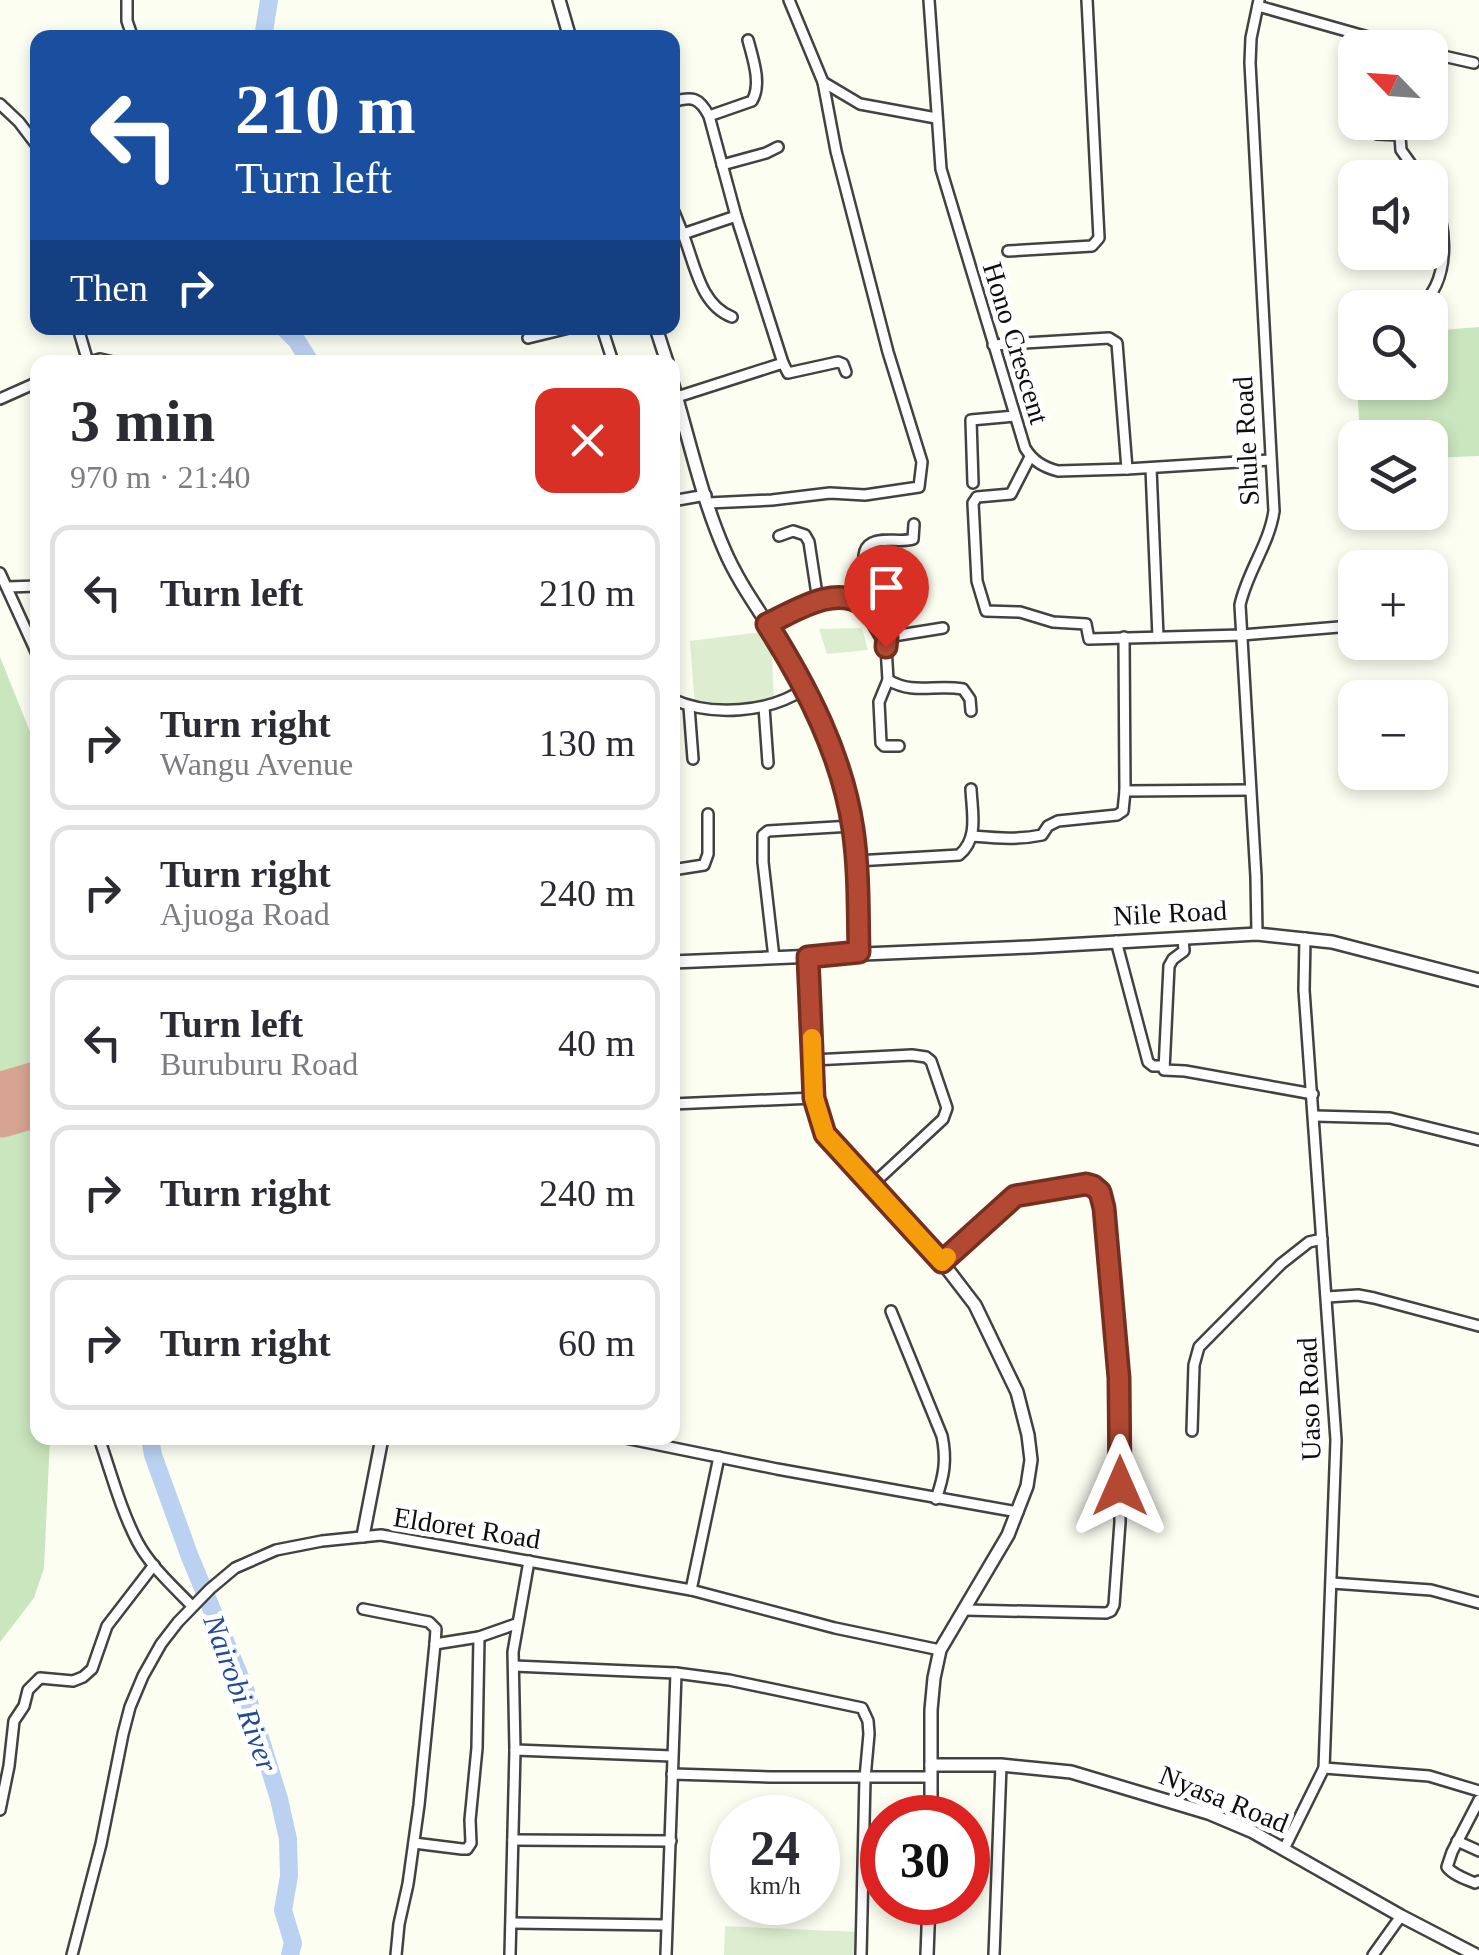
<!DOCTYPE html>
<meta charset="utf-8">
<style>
body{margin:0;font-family:"Times New Roman",serif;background:#f7f7f7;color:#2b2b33;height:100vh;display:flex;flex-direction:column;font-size:38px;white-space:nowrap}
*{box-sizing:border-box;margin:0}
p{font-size:32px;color:#7c7c81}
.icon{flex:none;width:55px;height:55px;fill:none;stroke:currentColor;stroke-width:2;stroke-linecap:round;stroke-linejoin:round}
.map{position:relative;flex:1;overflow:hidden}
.panel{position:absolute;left:30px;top:355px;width:650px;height:1090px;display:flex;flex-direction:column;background:#fff;border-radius:20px;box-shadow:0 5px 15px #0003}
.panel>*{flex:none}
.banner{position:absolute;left:30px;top:30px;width:650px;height:305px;border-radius:20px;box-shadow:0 5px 15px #0003;background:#1a4fa0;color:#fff;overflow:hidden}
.needle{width:65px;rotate:295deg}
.tools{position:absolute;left:1338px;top:30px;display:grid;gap:20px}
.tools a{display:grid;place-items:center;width:110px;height:110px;border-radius:20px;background:#fff;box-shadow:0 5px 15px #0003;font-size:50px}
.speed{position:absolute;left:710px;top:1795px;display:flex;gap:20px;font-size:50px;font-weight:700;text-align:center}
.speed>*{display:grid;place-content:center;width:130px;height:130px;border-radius:50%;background:#fff;box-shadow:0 5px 15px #0003;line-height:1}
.speed small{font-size:25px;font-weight:400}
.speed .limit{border:15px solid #d22;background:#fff;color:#111}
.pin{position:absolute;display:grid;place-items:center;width:85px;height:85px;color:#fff;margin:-102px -42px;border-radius:50% 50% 50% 0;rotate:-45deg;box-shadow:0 0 10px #0007}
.pin .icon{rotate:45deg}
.me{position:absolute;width:110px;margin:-55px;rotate:0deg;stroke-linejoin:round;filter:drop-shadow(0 0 8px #0008)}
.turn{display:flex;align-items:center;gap:35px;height:210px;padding:0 40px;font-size:45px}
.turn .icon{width:130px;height:130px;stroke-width:2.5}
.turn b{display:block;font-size:70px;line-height:85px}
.then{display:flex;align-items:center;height:95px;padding:0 40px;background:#0003;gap:20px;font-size:38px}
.round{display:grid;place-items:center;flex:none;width:105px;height:105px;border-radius:20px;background:#f7f7f7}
.headline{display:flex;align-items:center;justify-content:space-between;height:170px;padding:0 40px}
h1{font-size:60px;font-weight:700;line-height:75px}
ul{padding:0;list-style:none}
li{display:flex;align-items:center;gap:30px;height:135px;margin:0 20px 15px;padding:0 20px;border:5px solid #e1e1e2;border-radius:20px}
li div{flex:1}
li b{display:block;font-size:38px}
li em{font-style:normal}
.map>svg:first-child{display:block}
</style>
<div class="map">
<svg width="1479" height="1955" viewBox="0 0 1479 1955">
<rect width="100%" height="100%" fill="#fdfef2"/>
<g fill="#cae6be">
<polygon points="1479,327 1479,456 1430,458 1430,438 1360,437 1357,383 1430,382 1430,331"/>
<polygon points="0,657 37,749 38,1438 50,1438 44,1568 34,1598 0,1642"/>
</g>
<g fill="#dceecf">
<polygon points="862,628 868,650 827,654 819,629"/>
<polygon points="771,631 774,704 695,707 690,641"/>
<polygon points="725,1926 861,1932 860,1955 724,1955"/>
</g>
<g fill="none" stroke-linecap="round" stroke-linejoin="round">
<g stroke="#bbd1f1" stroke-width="18">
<polyline points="263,38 269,0"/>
<polyline points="284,328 297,341 310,362"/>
<polyline points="150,1438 153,1455 190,1557 245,1689 279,1799 288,1839 289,1876 283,1910 293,1943 290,1955"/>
</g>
<polyline stroke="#d8a492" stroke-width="65" points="0,1105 38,1094"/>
<defs>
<g id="minor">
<polyline points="127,0 127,21 133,38"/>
<polyline points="789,0 823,82 860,104 936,118"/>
<path d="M929,0L941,169L1025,448C1033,461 1043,467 1058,471L1127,469L1270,460"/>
<polyline points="1258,6 1407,48"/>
<polyline points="1430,53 1474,63"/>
<path d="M672,102C692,96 699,97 709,116L736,216L783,363L677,397"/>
<polyline points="0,104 19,122 38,147"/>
<path d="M709,116L752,101C762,84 753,59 748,40"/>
<polyline points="1363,122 1377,134 1400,135"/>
<polyline points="1399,122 1401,150 1421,178"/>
<polyline points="722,165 766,153 778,147"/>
<polyline points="674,212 683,234"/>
<polyline points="1008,251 1092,246 1099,238 1087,0"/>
<path d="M1417,308C1452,284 1448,223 1430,190"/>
<path d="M732,317C700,305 695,264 683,234L736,216"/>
<polyline points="78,328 88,362"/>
<polyline points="602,328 613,362"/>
<polyline points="528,338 569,328"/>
<polyline points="993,345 1109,338 1117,343 1127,469"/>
<polyline points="90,362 100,359 113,362"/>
<polyline points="783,363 788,373 838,362 843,364 846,372"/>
<polyline points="0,399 38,382"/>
<polyline points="1030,457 1011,494 977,497 973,503 977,581 986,611 1020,612 1053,622 1086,624 1089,639 1242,635 1351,626"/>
<polyline points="1151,468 1158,637"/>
<polyline points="973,483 971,420 1015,416"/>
<polyline points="672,501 706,495"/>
<polyline points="708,503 772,500 830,493 865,495 919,487 922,462 888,352 836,151 823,82"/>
<polyline points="779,536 793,531 805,535 809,542 818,601"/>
<polyline points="0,573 38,656"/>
<polyline points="7,587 38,586"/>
<path d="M866,606C866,598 867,589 867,581C866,570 858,550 872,543C884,537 900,543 913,539L914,524"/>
<path d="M767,624C794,612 834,584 864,605C874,612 880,627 887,637L886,647L888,680L879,702L881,743L884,746H899"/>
<polyline points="887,637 943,628"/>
<path d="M888,680C914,695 935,684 963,689L970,699L971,711"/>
<path d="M672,699C711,717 769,713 804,689"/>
<polyline points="689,707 693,759"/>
<polyline points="764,707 768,763"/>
<polyline points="1125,791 1250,790"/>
<path d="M972,836C997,838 1018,840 1042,835L1048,826L1058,821L1117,815L1123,811L1125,791L1124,637"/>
<path d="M856,861L959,855C979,839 972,812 971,789"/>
<polyline points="672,870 704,865 708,854 708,814"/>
<path d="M1257,934L1256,877L1240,605C1247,572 1269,545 1274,511L1250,63L1251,38L1259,0"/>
<polyline points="1183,938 1184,951 1173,959 1169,966 1164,1070 1185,1071 1313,1094"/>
<polyline points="1116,941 1148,1062 1153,1066 1164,1066"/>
<polyline points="774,958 763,862 763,835 768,831 852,826"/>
<polyline points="813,1060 912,1055 926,1057 931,1061 947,1108 943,1119 872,1185"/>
<polyline points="672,1104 814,1098"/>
<polyline points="1315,1116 1390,1118 1479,1140"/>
<polyline points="942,1262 1015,1196 1085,1184 1093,1186 1100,1192 1104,1208 1119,1378 1120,1522 1114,1605 1111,1611 1106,1613 965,1610"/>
<polyline points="1327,1297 1358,1295 1374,1298 1479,1326"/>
<path d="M891,1311L942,1436C947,1460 944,1476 936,1499"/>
<polyline points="1192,1431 1194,1365 1199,1347 1281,1264 1309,1242 1322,1239"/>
<path d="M99,1438C111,1472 120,1508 137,1541C150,1566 173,1586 192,1606"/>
<polyline points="625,1438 777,1469 1018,1512"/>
<polyline points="1332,1583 1431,1590 1479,1603"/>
<polyline points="691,1590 719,1457"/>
<polyline points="363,1609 429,1622 436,1629 435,1644"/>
<polyline points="514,1666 676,1673 729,1680 862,1708 868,1721 869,1734 865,1778 861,1955"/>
<polyline points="515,1750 672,1756"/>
<polyline points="1324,1768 1429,1776 1479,1791"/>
<polyline points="672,1774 770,1777 931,1777"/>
<path d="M1479,1800L1452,1852L1447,1867C1453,1875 1466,1879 1475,1883L1479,1881"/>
<polyline points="0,1810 9,1766 14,1721 24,1706 28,1690 40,1678 73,1681 83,1677 92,1669 107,1626 154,1565"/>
<polyline points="513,1840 671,1841"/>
<polyline points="1457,1841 1479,1851"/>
<polyline points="414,1843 462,1849 467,1849 471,1843 470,1820 477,1748 479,1637"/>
<polyline points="1284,1849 1324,1768 1336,1440 1304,990 1305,938"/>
<polyline points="512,1923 666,1925"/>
<polyline points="72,1955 101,1844 123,1734 130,1707 143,1676 161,1644 178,1622 210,1589 235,1568 276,1550 322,1541 381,1535 691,1590 835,1628 940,1650"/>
<polyline points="396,1955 399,1924 408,1884 419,1805 435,1644 479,1637 516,1624"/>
<polyline points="510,1955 515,1750 513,1652 529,1561"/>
<polyline points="666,1955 676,1673"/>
<polyline points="994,1955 1001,1765"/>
<polyline points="1373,1955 1401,1916"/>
</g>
<g id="tertiary">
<polyline points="559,0 570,38"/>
<polyline points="656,328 667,362"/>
<path d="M672,382C689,438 701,496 724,549C740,587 766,619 786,654C820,717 850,781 856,854C859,886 858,920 859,952"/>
<polyline points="808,957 814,1098 825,1134 839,1152 942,1262 975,1305 1017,1392 1028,1435 1031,1460 1027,1486 1008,1535 940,1650 934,1678 931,1710 931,1818"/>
<polyline points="672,962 1030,947 1257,934 1332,942 1479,980"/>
<polyline points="363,1536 382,1438"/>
<polyline points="931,1765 1001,1765 1071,1772 1208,1813 1253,1832 1401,1916 1476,1955"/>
<polyline points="927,1955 929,1902"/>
</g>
</defs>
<use href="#minor" stroke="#424242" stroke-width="14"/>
<use href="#tertiary" stroke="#424242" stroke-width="16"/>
<use href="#minor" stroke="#fff" stroke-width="9"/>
<use href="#tertiary" stroke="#fff" stroke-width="11"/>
</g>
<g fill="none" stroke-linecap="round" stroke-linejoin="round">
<defs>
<path id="route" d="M886,647L887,637C880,627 874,612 864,605C834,584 794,612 767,624C807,687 842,755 853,829C859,870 858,911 859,952L808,957L814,1098L825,1134L942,1262L1015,1196L1086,1184L1093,1186L1100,1192L1104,1208L1119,1378L1120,1486"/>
</defs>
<use href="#route" stroke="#742f21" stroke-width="25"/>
<use href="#route" stroke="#b34933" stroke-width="18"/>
<polyline stroke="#f59e0b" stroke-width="18" points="812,1038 814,1098 825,1134 942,1262 947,1257"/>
</g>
<g text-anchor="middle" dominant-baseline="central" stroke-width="10" stroke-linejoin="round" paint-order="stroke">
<g font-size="28" fill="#0f0f0f" stroke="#fff">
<text transform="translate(1016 343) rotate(73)">Hono Crescent</text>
<text transform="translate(1246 441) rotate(-93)">Shule Road</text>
<text transform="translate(1170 913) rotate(-3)">Nile Road</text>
<text transform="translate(1309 1399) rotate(-92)">Uaso Road</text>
<text transform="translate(467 1528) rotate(9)">Eldoret Road</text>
<text transform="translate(1224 1799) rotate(22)">Nyasa Road</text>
</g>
<g font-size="30" font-style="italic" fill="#234a96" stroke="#fff">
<text transform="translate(241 1693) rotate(70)">Nairobi River</text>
</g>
</g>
</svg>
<div class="tools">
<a><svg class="needle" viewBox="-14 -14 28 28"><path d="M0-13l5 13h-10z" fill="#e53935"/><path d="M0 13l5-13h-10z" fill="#7c7c81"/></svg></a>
<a><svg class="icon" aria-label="sound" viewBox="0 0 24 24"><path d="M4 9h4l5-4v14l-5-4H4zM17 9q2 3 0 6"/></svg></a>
<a><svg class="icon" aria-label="search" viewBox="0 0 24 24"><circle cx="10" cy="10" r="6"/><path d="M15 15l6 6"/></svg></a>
<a><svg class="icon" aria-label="layers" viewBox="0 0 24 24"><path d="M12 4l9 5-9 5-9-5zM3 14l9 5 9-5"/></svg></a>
<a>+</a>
<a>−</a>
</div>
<div class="speed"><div>24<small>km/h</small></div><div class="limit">30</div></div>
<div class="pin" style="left:886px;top:647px;background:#d93025"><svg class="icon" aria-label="arrive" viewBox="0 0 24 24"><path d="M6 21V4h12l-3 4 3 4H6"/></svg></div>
<svg class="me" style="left:1120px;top:1486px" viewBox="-20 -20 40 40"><path d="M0-17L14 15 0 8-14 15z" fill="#b34933" stroke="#fff" stroke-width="4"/></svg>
<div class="banner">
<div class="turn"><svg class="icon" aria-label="left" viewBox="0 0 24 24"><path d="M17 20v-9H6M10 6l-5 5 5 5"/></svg><div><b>210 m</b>Turn left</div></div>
<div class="then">Then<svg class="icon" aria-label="right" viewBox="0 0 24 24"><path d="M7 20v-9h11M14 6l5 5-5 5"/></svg></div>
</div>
<section class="panel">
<div class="headline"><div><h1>3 min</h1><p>970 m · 21:40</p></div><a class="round" style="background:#d93025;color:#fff"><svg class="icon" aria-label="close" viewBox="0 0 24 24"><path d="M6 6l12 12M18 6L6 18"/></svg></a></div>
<ul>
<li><svg class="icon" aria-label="left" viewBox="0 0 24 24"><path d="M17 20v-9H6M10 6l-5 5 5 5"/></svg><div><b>Turn left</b></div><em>210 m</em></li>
<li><svg class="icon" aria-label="right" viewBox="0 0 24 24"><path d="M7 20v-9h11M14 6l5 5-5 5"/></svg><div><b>Turn right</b><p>Wangu Avenue</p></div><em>130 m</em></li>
<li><svg class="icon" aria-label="right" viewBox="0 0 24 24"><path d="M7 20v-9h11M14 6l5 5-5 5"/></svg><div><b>Turn right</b><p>Ajuoga Road</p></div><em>240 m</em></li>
<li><svg class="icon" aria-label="left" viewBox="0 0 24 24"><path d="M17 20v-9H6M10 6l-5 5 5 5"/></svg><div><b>Turn left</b><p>Buruburu Road</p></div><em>40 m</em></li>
<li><svg class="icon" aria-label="right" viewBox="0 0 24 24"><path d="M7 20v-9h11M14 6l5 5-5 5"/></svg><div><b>Turn right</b></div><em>240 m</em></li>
<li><svg class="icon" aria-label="right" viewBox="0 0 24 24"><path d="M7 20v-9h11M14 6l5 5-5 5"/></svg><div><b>Turn right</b></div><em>60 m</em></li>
</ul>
</section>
</div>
